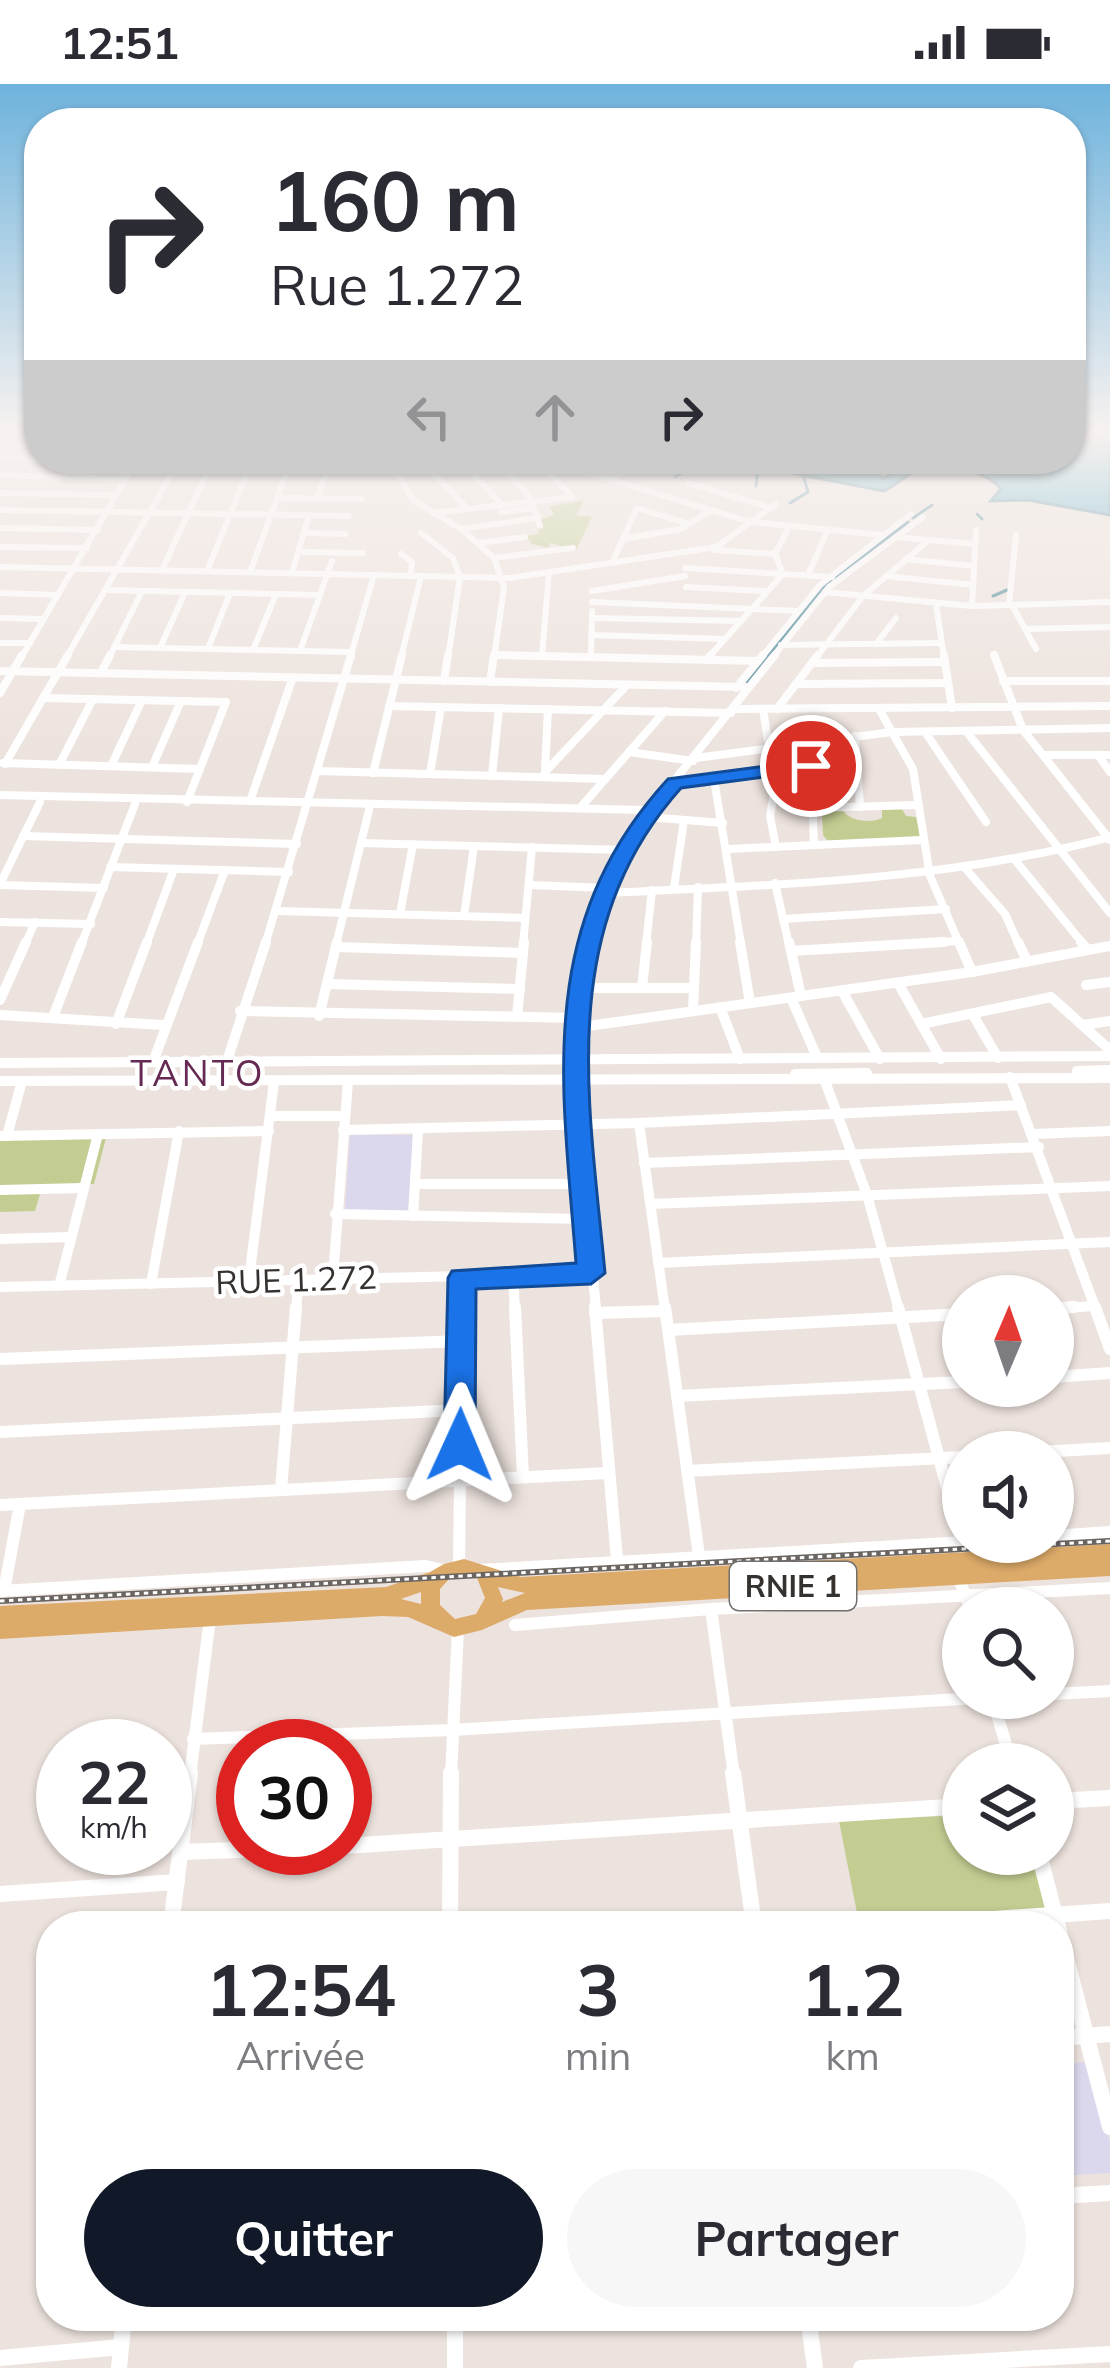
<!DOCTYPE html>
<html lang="fr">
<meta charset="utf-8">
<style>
body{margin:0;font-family:Mulish,sans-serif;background:#f7f7f7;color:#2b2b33;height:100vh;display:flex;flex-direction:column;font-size:45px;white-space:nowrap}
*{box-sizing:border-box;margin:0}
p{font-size:39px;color:#7c7c81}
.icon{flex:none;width:66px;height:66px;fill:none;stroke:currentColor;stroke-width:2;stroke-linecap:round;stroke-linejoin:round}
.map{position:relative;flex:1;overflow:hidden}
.side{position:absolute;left:36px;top:1827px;width:1038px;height:420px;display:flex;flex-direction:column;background:#fff;border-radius:48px;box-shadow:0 3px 9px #0004}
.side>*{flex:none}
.guide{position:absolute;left:24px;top:24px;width:1062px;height:366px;border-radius:48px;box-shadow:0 3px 9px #0004;background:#fff;color:#2b2b33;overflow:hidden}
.needle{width:78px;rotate:2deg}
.buttons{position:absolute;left:942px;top:1191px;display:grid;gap:24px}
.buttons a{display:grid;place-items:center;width:132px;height:132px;border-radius:50%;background:#fff;box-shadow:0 3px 9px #0004;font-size:60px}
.speed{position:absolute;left:36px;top:1635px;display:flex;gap:24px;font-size:60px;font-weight:700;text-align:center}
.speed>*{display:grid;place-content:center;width:156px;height:156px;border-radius:50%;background:#fff;box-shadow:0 3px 9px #0004;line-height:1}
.speed small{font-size:30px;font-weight:400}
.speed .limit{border:18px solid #d22;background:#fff;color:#111}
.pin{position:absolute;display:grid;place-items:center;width:102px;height:102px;color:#fff;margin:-51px;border:6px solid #fff;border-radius:50%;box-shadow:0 3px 12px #0007}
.me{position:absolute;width:132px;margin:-66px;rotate:1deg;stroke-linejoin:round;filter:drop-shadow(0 0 9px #0008)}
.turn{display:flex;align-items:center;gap:42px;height:252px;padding:0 48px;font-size:54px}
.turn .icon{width:156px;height:156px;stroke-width:2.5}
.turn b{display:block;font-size:84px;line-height:102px}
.lanes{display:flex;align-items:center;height:114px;padding:0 48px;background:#0003;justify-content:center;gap:60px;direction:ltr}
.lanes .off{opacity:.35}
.eta{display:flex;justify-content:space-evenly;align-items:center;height:204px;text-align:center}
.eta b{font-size:72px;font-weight:700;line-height:84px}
.cta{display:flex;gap:24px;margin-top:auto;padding:24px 48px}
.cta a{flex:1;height:138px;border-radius:72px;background:#111827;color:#fff;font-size:48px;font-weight:700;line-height:138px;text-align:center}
.cta a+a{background:#f7f7f7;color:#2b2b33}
.status{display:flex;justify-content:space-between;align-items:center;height:84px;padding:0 60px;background:#fff;direction:ltr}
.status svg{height:33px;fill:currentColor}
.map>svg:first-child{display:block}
</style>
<div class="status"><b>12:51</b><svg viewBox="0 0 49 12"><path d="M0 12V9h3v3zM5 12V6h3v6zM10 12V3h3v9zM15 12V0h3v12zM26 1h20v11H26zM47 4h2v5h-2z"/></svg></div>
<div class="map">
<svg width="1110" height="2284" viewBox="0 0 1110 2284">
<rect width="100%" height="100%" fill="#ede3de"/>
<g fill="#dbd8ee">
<polygon points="350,1051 414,1051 408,1127 345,1126"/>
<polygon points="1089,1978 1110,2058 1110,2089 1059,2092 1059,1980"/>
</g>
<g fill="#c3cd92">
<polygon points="584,416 576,431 592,433 576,466 550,459 548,464 532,460 526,452 539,450 536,437 554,431 549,423"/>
<path d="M882,725H902L906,732L916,733L921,754L828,757L823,751L822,729L842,726C850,737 870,740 882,734Z"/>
<polygon points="106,1054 94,1100 43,1100 35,1127 0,1128 0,1056"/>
<polygon points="963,1731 963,1770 1038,1770 1055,1832 859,1839 839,1737"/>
</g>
<path fill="#58b1cc" stroke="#4e8b9d" stroke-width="3" d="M1071,347H1110V431L1028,416L991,417L1001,405C989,389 948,378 927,382C912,385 898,400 884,407L718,375H848L883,394L925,375H1071Z"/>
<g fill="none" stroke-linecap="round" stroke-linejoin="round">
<g stroke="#4e8b9d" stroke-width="3">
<polyline points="675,393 695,381 696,375"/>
<polyline points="756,402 758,385"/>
<polyline points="790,419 808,408 803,391"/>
<polyline points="977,430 982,435"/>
<polyline points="913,434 932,421"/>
<polyline points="993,512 1007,506"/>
<polyline points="746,599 825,502 908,438"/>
</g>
<g stroke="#fff" stroke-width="6">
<polyline points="0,348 39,349"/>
<polyline points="0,360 39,361"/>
<polyline points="0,374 39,375"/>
<polyline points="52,375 359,381 397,389 413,416 461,445 494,474 504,503 494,574"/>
<polyline points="419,375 467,424"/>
<polyline points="459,375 501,420"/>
<polyline points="497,375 531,415 540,442"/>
<polyline points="542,375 751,438 882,451"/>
<polyline points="609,375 634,382"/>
<polyline points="537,376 572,413"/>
<polyline points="0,391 124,395"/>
<polyline points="611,395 634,382"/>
<polyline points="688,399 772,424"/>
<polyline points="0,409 115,411"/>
<polyline points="278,414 362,415"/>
<polyline points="317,414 330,380"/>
<polyline points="0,426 349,432"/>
<polyline points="501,428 534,424"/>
<polyline points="433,429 572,413"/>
<polyline points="0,444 98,446"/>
<polyline points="461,445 538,434"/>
<polyline points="307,449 345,450"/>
<polyline points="421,449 453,474 460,493 448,574"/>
<polyline points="896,453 975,460"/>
<polyline points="623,455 681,445 711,426"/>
<polyline points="479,459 525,453"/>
<polyline points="0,463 87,464"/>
<polyline points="713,466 775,470"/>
<polyline points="299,468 363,469"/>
<polyline points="401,470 412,478 411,491"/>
<polyline points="494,474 573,464"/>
<polyline points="906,475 974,482"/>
<polyline points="612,479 637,424 689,440"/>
<polyline points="0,483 510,494 716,463 776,420"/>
<polyline points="685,484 832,493"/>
<polyline points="162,486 212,378"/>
<polyline points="207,487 251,379"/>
<polyline points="250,488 290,379"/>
<polyline points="292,489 309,431"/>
<polyline points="808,491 828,445"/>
<polyline points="886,492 973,501"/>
<polyline points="686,503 766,507"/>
<polyline points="106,506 320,511"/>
<polyline points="592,507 685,492"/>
<polyline points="825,508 972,522 1110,518"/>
<polyline points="0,509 58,511"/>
<polyline points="592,518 798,527"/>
<polyline points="936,519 944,574"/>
<polyline points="1009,521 1016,451"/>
<polyline points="1012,521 1036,565"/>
<polyline points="972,522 976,446"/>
<polyline points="0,534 44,535"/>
<polyline points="592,534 741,537"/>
<polyline points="1026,545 1110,543"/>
<polyline points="591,551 725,555"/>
<polyline points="0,559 30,559"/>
<polyline points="876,560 896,534"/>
<polyline points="781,561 939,559"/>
<polyline points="114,563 352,568"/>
<polyline points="160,564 185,508"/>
<polyline points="208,565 230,509"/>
<polyline points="253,566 276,510"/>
<polyline points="300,567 332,477"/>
<polyline points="495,571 623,574"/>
<polyline points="542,572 549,488"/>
<polyline points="21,574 137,375"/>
<polyline points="66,574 179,377"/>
<polyline points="109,574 142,507"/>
<polyline points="350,574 374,491"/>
<polyline points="401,574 421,492"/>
<polyline points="591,574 592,527"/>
<polyline points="708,574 783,490 775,470 790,441"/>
<polyline points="761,574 820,501 911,430"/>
<polyline points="772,574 829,503 923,433"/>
<polyline points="816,574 863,512 929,456"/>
</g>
<g stroke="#fff" stroke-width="8">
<polyline points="495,571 758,577"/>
<polyline points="944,571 952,624"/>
<polyline points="994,571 1023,646 1110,756"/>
<polyline points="706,576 711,571"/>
<polyline points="812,579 942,578"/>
<polyline points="0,587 746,603"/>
<polyline points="101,589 110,571"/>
<polyline points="444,597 448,571"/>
<polyline points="1003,597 1110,597"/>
<polyline points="490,598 494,571"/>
<polyline points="796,600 947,599"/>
<polyline points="736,604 763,571"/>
<polyline points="0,609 22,571"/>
<polyline points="43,614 226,618 187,718"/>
<polyline points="389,622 731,629"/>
<polyline points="733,625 1110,622"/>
<polyline points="763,625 769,664"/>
<polyline points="777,625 818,571"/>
<polyline points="879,625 913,685 930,792 960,861"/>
<polyline points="966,647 1110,829"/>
<polyline points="925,648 986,738"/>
<polyline points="855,652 860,723"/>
<polyline points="810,659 814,761"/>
<polyline points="629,668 693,677"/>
<polyline points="1044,671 1110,671"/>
<polyline points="1098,671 1110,688"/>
<polyline points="696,674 892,648 1110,644"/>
<polyline points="3,679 200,685"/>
<polyline points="5,680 68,571"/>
<polyline points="59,681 93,615"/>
<polyline points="111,682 142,616"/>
<polyline points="152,683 181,617"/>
<polyline points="318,687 605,695"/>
<polyline points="545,687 548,625"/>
<polyline points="545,688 627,601"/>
<polyline points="373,689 402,571"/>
<polyline points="430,690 441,623"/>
<polyline points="492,692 499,624"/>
<polyline points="714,695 741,861"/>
<polyline points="675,699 811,682"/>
<polyline points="0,711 643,726"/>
<polyline points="250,717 293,593"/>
<polyline points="580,724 665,627"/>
<polyline points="812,724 917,721"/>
<polyline points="649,728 775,571"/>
<polyline points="641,737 647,733 723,739"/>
<polyline points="23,752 297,760"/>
<polyline points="361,759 625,766"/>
<polyline points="776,763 770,732 778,687"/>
<polyline points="729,765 921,756"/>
<polyline points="1015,776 1084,861"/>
<polyline points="110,783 289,788"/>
<polyline points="965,784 1005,830 1019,861"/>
<polyline points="775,799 789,861"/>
<polyline points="0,800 40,718"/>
<polyline points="0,801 104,804"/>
<polyline points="529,801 605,804"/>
<polyline points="674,804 684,736"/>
<path d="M604,809C775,801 944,797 1110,753"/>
<polyline points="278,827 525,834"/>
<polyline points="400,830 413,760"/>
<polyline points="464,832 474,762"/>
<polyline points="783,835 946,825"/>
<polyline points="0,838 91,840"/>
<polyline points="25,861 35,838"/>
<polyline points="81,861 135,720"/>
<polyline points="146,861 174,785"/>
<polyline points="197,861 225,786"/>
<polyline points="265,861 351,571"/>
<polyline points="336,861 369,726"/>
<polyline points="523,861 532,763"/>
<polyline points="588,861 604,809 640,733"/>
<polyline points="646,861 652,806"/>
<polyline points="696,861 698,803"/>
<polyline points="894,861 959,857"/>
</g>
<g stroke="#fff" stroke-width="10">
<polyline points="589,858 573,961 596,1226"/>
<polyline points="740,858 750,919"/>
<polyline points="789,858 801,912"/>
<polyline points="959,858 972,888"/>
<polyline points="1018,858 1027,877"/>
<polyline points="1081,858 1088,866"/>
<polyline points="336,863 523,869"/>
<polyline points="791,867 944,858"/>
<polyline points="898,899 941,975"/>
<polyline points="327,900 520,905"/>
<polyline points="1086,901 1110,898"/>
<polyline points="580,904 691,904"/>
<polyline points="642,904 647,858"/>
<polyline points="842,907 880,975"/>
<polyline points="791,914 817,973"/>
<polyline points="0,916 26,858"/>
<polyline points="720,923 740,975"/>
<polyline points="240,927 576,934"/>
<polyline points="693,927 696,858"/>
<polyline points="0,931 163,941"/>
<polyline points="973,931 998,974"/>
<polyline points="319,932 337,858"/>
<polyline points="53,933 82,858"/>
<polyline points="517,933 524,858"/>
<polyline points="116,940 147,858"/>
<polyline points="921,940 1051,913 1110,966"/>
<polyline points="1083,941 1110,937"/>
<polyline points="574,944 972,888 1110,862"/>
<polyline points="227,977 266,858"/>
<polyline points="153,978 198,858"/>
<polyline points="0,979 1110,972"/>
<polyline points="1077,987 1110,986"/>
<polyline points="795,990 867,989"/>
<polyline points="1010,993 1096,1226"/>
<polyline points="0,997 1110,994"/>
<polyline points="825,997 867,1111 899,1226"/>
<polyline points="271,1032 345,1032"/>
<polyline points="639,1039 665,1226"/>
<polyline points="343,1046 639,1039 1021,1021"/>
<polyline points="1034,1050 1110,1047"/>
<polyline points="0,1052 269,1047"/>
<polyline points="7,1052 22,997"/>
<polyline points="644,1079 1039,1063"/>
<polyline points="415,1100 583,1100"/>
<polyline points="0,1106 83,1104"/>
<polyline points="650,1120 1110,1102"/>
<polyline points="335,1130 586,1135"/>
<polyline points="413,1132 418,1046"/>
<polyline points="0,1155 71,1153"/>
<polyline points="658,1179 1110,1158"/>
<polyline points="513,1192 515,1226"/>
<polyline points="333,1193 348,997"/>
<polyline points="249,1195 274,998"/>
<polyline points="151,1200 179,1047"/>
<polyline points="59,1202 98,1050"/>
<polyline points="0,1203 591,1189"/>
<polyline points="1053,1225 1094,1222"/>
<polyline points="296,1226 299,1194"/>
<polyline points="462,1226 462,1194"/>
</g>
<g stroke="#fff" stroke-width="12">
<polyline points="515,1223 523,1393"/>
<polyline points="595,1223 617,1476"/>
<polyline points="665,1223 699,1472"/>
<polyline points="898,1223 967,1477"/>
<polyline points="1095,1223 1110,1265"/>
<polyline points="1053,1225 1074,1223"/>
<polyline points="595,1229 665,1227"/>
<polyline points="668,1246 963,1230"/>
<polyline points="0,1275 462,1257"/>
<polyline points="1053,1293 1110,1289"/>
<polyline points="677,1312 963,1298"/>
<polyline points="0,1348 461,1326"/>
<polyline points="1039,1368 1110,1364"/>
<polyline points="687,1387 963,1373"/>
<polyline points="281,1406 296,1223"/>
<polyline points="0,1421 607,1389"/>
<polyline points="1053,1452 1110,1448"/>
<polyline points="459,1483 462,1223"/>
<polyline points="478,1486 966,1458"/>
<polyline points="958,1492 970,1524"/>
<polyline points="0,1507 426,1482 446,1487"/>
<polyline points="4,1507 20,1420"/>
<polyline points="711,1525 734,1692"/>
<polyline points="515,1541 711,1525 1110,1504"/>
<polyline points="1053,1610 1110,1607"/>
<polyline points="992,1614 1012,1680"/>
<polyline points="193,1655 452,1646 977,1614"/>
<polyline points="190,1692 210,1534"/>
<polyline points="451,1692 458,1544"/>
</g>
<g stroke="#fff" stroke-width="16">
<polyline points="733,1689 754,1842"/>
<polyline points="1053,1717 1110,1714"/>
<polyline points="345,1762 963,1722"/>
<polyline points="181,1768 287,1764"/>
<polyline points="1039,1770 1110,2043"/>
<polyline points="0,1810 177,1798"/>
<polyline points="171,1842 190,1689"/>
<polyline points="450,1842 451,1689"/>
<polyline points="894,1842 1110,1827"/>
<polyline points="1059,1954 1110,1950"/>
<polyline points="1059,2112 1110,2109"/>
<polyline points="455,2232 455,2284"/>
<polyline points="808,2232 815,2284"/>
<polyline points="0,2274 121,2263"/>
<polyline points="119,2284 124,2232"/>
<polyline points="861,2284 1110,2270"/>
</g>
<path fill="#ddab69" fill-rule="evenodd" d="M1110,1460V1492L527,1526L482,1546L454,1553L408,1533L382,1532L0,1555V1522L386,1503L430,1488L444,1480L464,1475L521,1493ZM464,1492L477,1494L485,1514L476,1530L455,1535L440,1521V1505L450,1494ZM498,1503L525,1509L502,1518L503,1515ZM421,1508V1520L401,1515Z"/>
<defs>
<polyline id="rail" points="0,1517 1110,1457"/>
</defs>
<use href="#rail" stroke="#6b6562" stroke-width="6"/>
<use href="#rail" stroke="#fff" stroke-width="3" stroke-dasharray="4.5" stroke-linecap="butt"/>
</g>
<linearGradient id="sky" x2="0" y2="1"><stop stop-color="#6eb3dd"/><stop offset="0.52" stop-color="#f7f2f0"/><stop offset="1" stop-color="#f7f2f0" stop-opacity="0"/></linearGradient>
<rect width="1110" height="667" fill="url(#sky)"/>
<path fill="#1a73e8" stroke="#114b97" stroke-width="3" d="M811,676L821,682L818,686L681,704C555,845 589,1017 605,1189L591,1200L476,1205L475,1361L471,1370L460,1374L449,1370L444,1361L448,1194L452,1187L576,1179C562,998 534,841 668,695Z"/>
<g text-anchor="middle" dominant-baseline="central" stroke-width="9" stroke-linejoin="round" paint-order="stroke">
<rect fill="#fff" stroke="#726f6d" stroke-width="3" x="730" y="1478" width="126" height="48" rx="9"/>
<g font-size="30" font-weight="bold" fill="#35312f">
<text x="793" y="1502">RNIE 1</text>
</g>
<g font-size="33" fill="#35312f" stroke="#fff">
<text transform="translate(296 1195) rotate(-2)">RUE 1.272</text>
</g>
<g font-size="36" letter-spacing="3" fill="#652a53" stroke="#fff">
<text x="198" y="988">TANTO</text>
</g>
</g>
</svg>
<div class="buttons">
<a><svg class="needle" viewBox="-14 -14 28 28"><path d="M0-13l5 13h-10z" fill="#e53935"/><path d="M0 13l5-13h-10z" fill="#7c7c81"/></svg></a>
<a><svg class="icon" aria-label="sound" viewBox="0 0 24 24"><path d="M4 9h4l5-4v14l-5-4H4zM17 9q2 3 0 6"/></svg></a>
<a><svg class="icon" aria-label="search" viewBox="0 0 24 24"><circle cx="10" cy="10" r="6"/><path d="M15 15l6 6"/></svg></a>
<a><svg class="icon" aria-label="layers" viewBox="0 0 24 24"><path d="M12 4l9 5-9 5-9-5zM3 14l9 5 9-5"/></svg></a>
</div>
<div class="speed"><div>22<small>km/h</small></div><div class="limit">30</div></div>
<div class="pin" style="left:811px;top:682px;background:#d93025"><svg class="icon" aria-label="arrive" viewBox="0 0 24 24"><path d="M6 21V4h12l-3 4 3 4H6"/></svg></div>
<svg class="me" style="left:460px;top:1361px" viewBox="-20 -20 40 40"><path d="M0-17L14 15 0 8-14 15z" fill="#1a73e8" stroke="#fff" stroke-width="4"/></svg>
<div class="guide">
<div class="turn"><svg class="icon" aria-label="right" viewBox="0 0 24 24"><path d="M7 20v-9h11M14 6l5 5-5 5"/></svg><div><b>160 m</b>Rue 1.272</div></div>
<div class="lanes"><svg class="icon off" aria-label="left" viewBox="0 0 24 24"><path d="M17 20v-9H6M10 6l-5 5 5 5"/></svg><svg class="icon off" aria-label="ahead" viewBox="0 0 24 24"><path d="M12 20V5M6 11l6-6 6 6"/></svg><svg class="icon" aria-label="right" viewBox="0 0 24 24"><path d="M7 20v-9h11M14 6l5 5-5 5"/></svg></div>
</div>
<section class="side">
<div class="eta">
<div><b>12:54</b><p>Arrivée</p></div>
<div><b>3</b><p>min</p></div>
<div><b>1.2</b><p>km</p></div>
</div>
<div class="cta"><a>Quitter</a><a>Partager</a></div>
</section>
</div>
